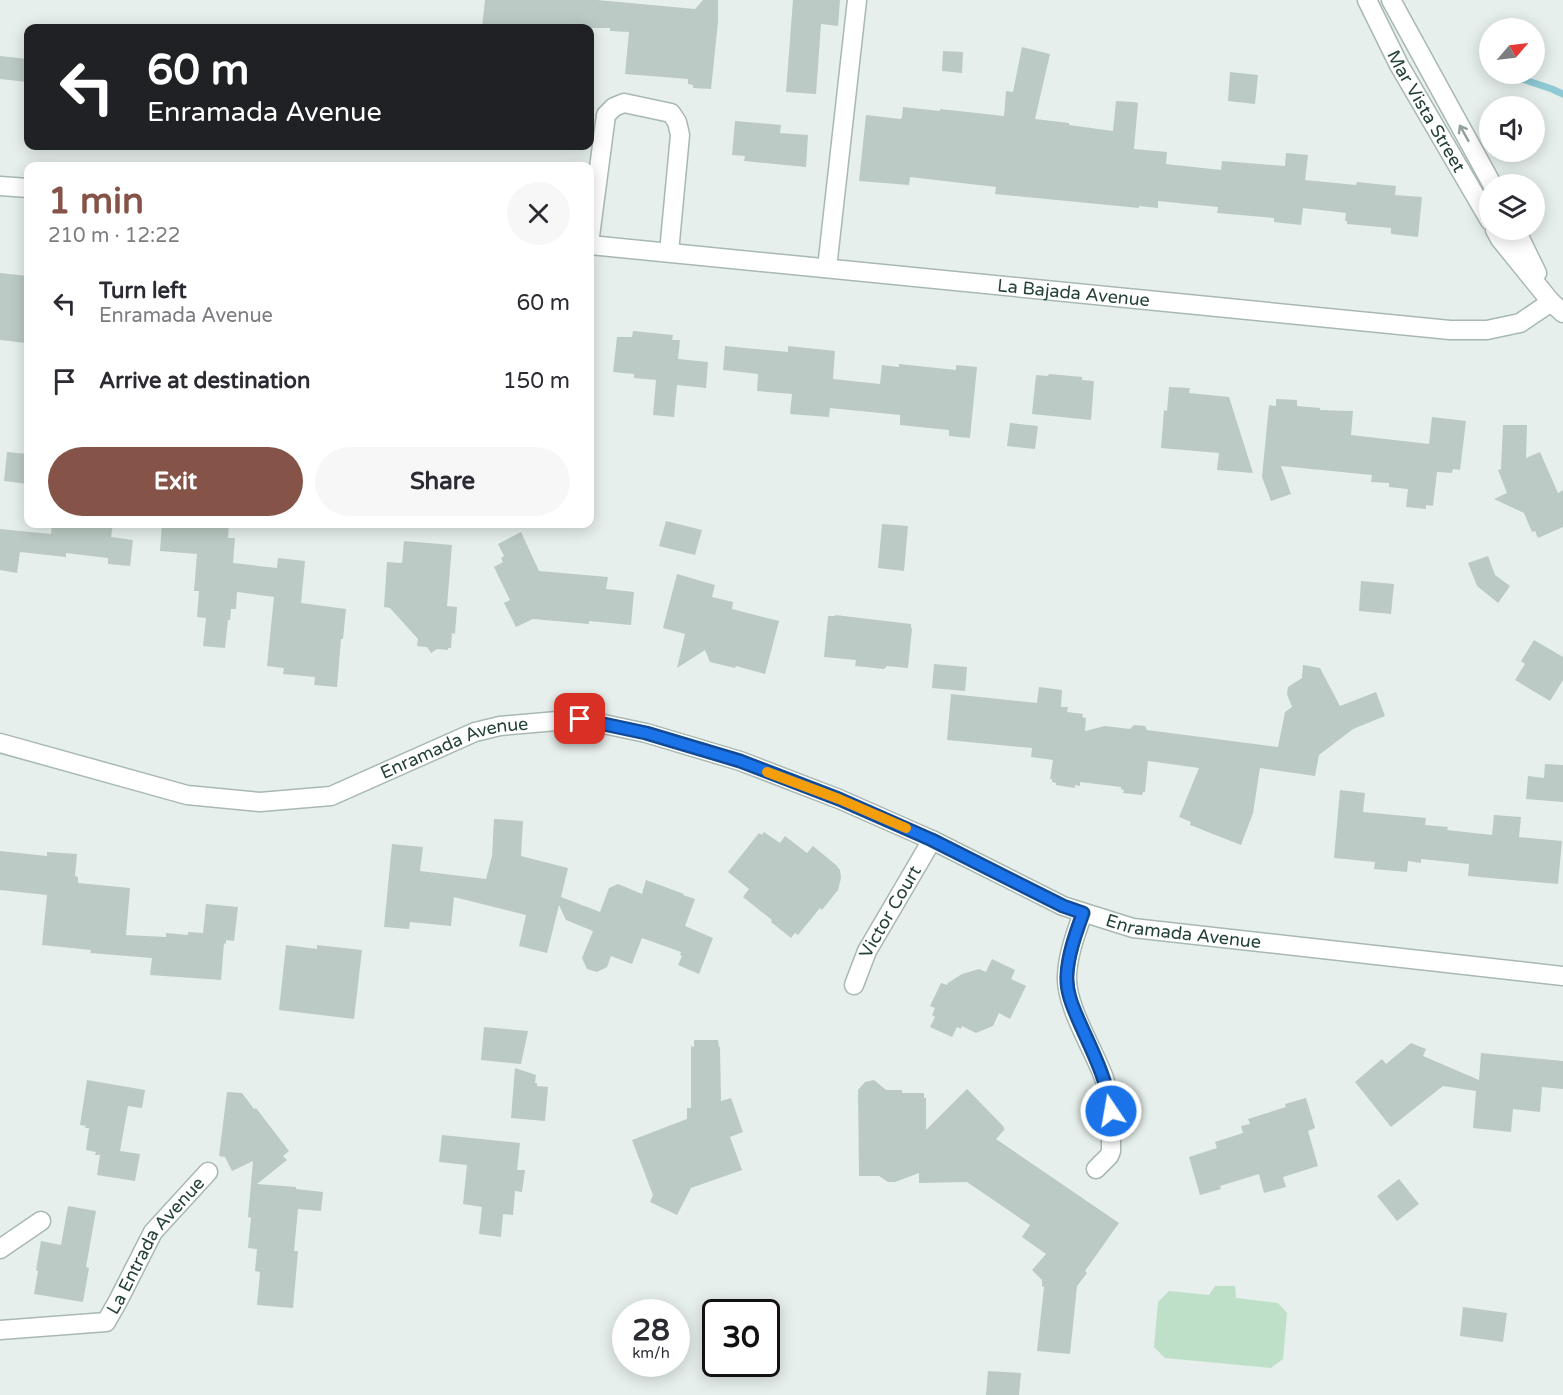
<!DOCTYPE html>
<meta charset="utf-8">
<style>
body{margin:0;font-family:"Varela Round",sans-serif;background:#f7f7f7;color:#2b2b33;height:100vh;display:flex;flex-direction:column;font-size:22px;white-space:nowrap}
*{box-sizing:border-box;margin:0}
p{font-size:20px;color:#7c7c81}
.icon{flex:none;width:33px;height:33px;fill:none;stroke:currentColor;stroke-width:2;stroke-linecap:round;stroke-linejoin:round}
.map{position:relative;flex:1;overflow:hidden}
.panel{position:absolute;left:24px;top:162px;width:570px;height:366px;display:flex;flex-direction:column;background:#fff;border-radius:12px;box-shadow:0 3px 15px #0003}
.panel>*{flex:none}
.hud{position:absolute;left:24px;top:24px;width:570px;height:126px;border-radius:12px;box-shadow:0 3px 15px #0003;background:#202124;color:#fff;overflow:hidden}
.needle{width:39px;rotate:62deg}
.buttons{position:absolute;left:1479px;top:18px;display:grid;gap:12px}
.buttons a{display:grid;place-items:center;width:66px;height:66px;border-radius:50%;background:#fff;box-shadow:0 3px 15px #0003;font-size:30px}
.speed{position:absolute;left:612px;top:1299px;display:flex;gap:12px;font-size:30px;font-weight:700;text-align:center}
.speed>*{display:grid;place-content:center;width:78px;height:78px;border-radius:50%;background:#fff;box-shadow:0 3px 15px #0003;line-height:1}
.speed small{font-size:15px;font-weight:400}
.speed .limit{border:3px solid #111;border-radius:9px;background:#fff;color:#111}
.pin{position:absolute;display:grid;place-items:center;width:51px;height:51px;color:#fff;margin:-26px;border-radius:12px;box-shadow:0 3px 9px #0006}
.me{position:absolute;width:66px;margin:-33px;rotate:348deg;stroke-linejoin:round;filter:drop-shadow(0 0 4px #0008)}
.turn{display:flex;align-items:center;gap:21px;height:126px;padding:0 24px;font-size:27px}
.turn .icon{width:78px;height:78px;stroke-width:2.5}
.turn b{display:block;font-size:42px;line-height:51px}
.round{display:grid;place-items:center;flex:none;width:63px;height:63px;border-radius:32px;background:#f7f7f7}
.overview{display:flex;align-items:center;justify-content:space-between;height:102px;padding:0 24px}
h1{font-size:36px;font-weight:700;line-height:45px;color:#855347}
.cta{display:flex;gap:12px;margin-top:auto;padding:12px 24px}
.cta a{flex:1;height:69px;border-radius:36px;background:#855347;color:#fff;font-size:24px;font-weight:700;line-height:69px;text-align:center}
.cta a+a{background:#f7f7f7;color:#2b2b33}
ul{padding:0;list-style:none}
li{display:flex;align-items:center;gap:18px;height:78px;padding:0 24px}
li div{flex:1}
li b{display:block;font-size:22px}
li em{font-style:normal}
.map>svg:first-child{display:block}
</style>
<div class="map">
<svg width="1563" height="1395" viewBox="0 0 1563 1395">
<rect width="100%" height="100%" fill="#e6efeb"/>
<polygon fill="#bfe0c8" points="1215,1286 1235,1286 1236,1298 1278,1303 1287,1313 1283,1359 1271,1368 1165,1358 1154,1347 1158,1302 1169,1291 1209,1295"/>
<g fill="none" stroke-linecap="round" stroke-linejoin="round">
<polyline stroke="#8ec9d4" stroke-width="7" points="1522,79 1552,89 1563,94"/>
</g>
<g fill="#bbcac4">
<polygon points="485,0 597,0 695,9 703,0 718,0 718,22 711,89 693,88 693,85 688,84 688,79 625,74 629,32 610,31 610,28 482,28"/>
<polygon points="793,0 840,0 838,26 821,24 816,94 786,92"/>
<polygon points="1022,47 1050,54 1035,119 1069,123 1069,125 1113,131 1116,101 1134,102 1138,103 1134,149 1167,152 1166,164 1221,170 1222,161 1285,166 1286,153 1308,155 1305,180 1356,185 1357,182 1396,186 1395,195 1422,197 1418,237 1391,234 1391,228 1347,224 1347,221 1345,221 1346,213 1303,208 1301,225 1274,222 1274,218 1217,213 1218,207 1158,201 1158,208 1139,206 1139,208 995,194 996,187 910,177 909,185 859,181 866,115 900,119 902,118 903,107 940,111 940,109 1004,116 1006,91 1013,92"/>
<polygon points="943,51 963,52 962,73 942,71"/>
<polygon points="0,56 28,59 27,82 0,79"/>
<polygon points="1230,72 1258,75 1255,104 1228,101"/>
<polygon points="735,121 781,125 780,133 808,135 806,167 744,161 745,156 732,155"/>
<polygon points="0,273 28,276 28,320 26,343 0,340"/>
<polygon points="633,331 673,335 672,340 680,340 678,359 708,362 706,388 677,385 674,417 653,415 656,380 634,378 634,374 613,372 617,337 632,337"/>
<polygon points="725,346 788,352 788,346 835,351 833,379 880,384 882,365 899,367 899,364 956,370 956,365 977,367 970,438 949,436 949,430 900,425 900,415 830,408 829,417 790,414 792,394 757,391 758,374 723,370"/>
<polygon points="1049,374 1082,377 1082,380 1094,381 1091,420 1032,414 1036,375 1048,376"/>
<polygon points="1169,387 1190,388 1189,393 1229,397 1253,473 1217,470 1219,453 1161,448 1164,410 1167,411"/>
<polygon points="1276,399 1297,400 1297,406 1320,408 1320,410 1353,411 1351,435 1429,444 1432,417 1466,421 1460,470 1453,469 1452,473 1437,472 1433,506 1426,505 1426,509 1406,507 1408,489 1389,487 1389,483 1371,482 1372,475 1281,466 1291,494 1271,501 1262,477 1269,405 1276,406"/>
<polygon points="1010,423 1038,426 1035,449 1007,446"/>
<polygon points="1503,425 1527,425 1526,458 1540,452 1558,493 1563,490 1563,527 1538,538 1535,531 1532,532 1524,513 1494,499 1507,493 1498,470 1501,469"/>
<polygon points="7,452 28,454 28,484 4,481"/>
<polygon points="666,521 702,530 695,555 659,546"/>
<polygon points="52,524 113,524 111,537 133,540 130,566 108,564 108,558 66,553 66,557 20,552 17,573 0,570 0,529 51,534"/>
<polygon points="162,524 229,524 228,538 235,538 233,563 277,568 278,558 305,561 301,603 346,609 343,639 341,639 337,687 314,685 315,677 283,674 284,668 267,666 274,597 237,592 236,609 231,609 230,620 228,620 225,648 203,646 206,618 197,617 199,591 194,591 197,554 160,551"/>
<polygon points="882,524 908,526 904,571 878,568"/>
<polygon points="521,532 539,571 608,577 606,589 634,592 631,625 589,621 589,624 533,619 516,627 504,603 510,600 494,567 503,562 501,558 504,556 498,544"/>
<polygon points="404,541 452,545 447,606 457,607 455,634 452,633 451,648 448,648 448,650 437,649 431,653 427,647 417,646 418,639 390,608 384,607 387,562 402,563"/>
<polygon points="1488,556 1495,575 1510,586 1498,603 1477,586 1468,563"/>
<polygon points="677,574 715,585 712,597 733,602 732,609 779,621 765,674 736,666 735,668 710,662 705,650 677,668 685,634 663,628"/>
<polygon points="1361,581 1394,584 1391,614 1359,611"/>
<polygon points="835,615 911,624 911,628 912,628 908,668 887,666 884,669 855,666 856,660 824,657 828,616 835,616"/>
<polygon points="1534,640 1563,657 1563,680 1550,701 1515,680 1525,664 1521,661"/>
<polygon points="934,664 967,667 965,691 932,688"/>
<polygon points="1303,665 1320,668 1340,706 1376,692 1385,716 1353,729 1319,755 1315,776 1260,768 1253,813 1241,845 1190,825 1191,822 1179,817 1199,768 1148,761 1145,792 1143,792 1142,795 1123,793 1124,790 1121,789 1121,787 1080,782 1080,786 1075,785 1075,788 1056,785 1056,783 1052,782 1052,779 1050,779 1053,760 1031,757 1032,748 947,740 951,694 1037,703 1039,687 1062,690 1061,707 1068,707 1067,712 1083,714 1082,717 1086,718 1085,731 1105,726 1130,729 1134,725 1145,726 1147,730 1278,747 1285,712 1292,707 1287,694 1288,687 1302,678"/>
<polygon points="1545,764 1563,765 1563,802 1526,799 1528,776 1544,778"/>
<polygon points="1340,790 1365,793 1363,812 1426,818 1425,825 1448,827 1447,830 1492,835 1494,815 1521,817 1519,837 1562,841 1558,884 1468,876 1469,864 1421,859 1421,863 1408,861 1407,872 1374,869 1375,862 1334,858"/>
<polygon points="494,819 523,821 521,856 568,868 561,897 600,912 609,888 618,884 642,894 646,880 684,894 683,895 695,899 685,926 713,938 699,974 678,965 682,956 680,955 681,952 642,938 632,964 611,956 607,967 597,972 587,969 582,958 593,931 566,920 559,905 547,953 519,946 526,915 454,897 451,926 410,922 409,929 384,927 392,844 423,847 420,871 486,879 492,856"/>
<polygon points="764,832 780,843 785,836 807,853 813,846 836,865 840,870 841,878 838,890 822,910 820,908 798,935 795,933 791,938 771,922 772,920 743,897 749,889 728,872 759,833 762,835"/>
<polygon points="0,851 47,856 47,852 77,854 75,876 78,877 78,883 130,888 126,935 166,937 166,933 188,935 188,932 203,933 206,904 238,907 234,941 226,940 226,944 224,943 221,980 150,975 152,958 90,953 91,950 42,945 47,895 0,890"/>
<polygon points="286,945 317,949 317,945 362,950 354,1019 279,1010"/>
<polygon points="992,959 1015,970 1011,979 1026,986 1010,1019 999,1013 993,1026 976,1033 962,1026 961,1029 957,1027 952,1037 930,1027 935,1017 932,1015 935,1008 930,1006 941,983 947,985 948,983 962,974 979,969 986,972"/>
<polygon points="484,1027 528,1031 521,1064 481,1060"/>
<polygon points="694,1040 718,1040 719,1047 720,1047 721,1101 731,1098 743,1132 730,1137 742,1170 691,1188 677,1215 650,1202 653,1195 632,1140 687,1119 687,1108 691,1108 691,1046 694,1047"/>
<polygon points="1411,1043 1426,1049 1423,1056 1479,1080 1481,1053 1563,1061 1563,1089 1542,1087 1540,1112 1513,1109 1511,1132 1473,1128 1476,1091 1443,1086 1391,1127 1355,1082 1382,1059 1386,1064"/>
<polygon points="515,1068 536,1075 535,1083 537,1083 537,1086 548,1087 545,1121 511,1118"/>
<polygon points="87,1080 145,1090 142,1108 128,1106 120,1151 140,1154 135,1181 97,1175 100,1155 95,1155 96,1152 86,1150 89,1128 85,1128 86,1126 80,1125"/>
<polygon points="874,1080 886,1090 902,1090 902,1093 924,1093 924,1098 926,1098 926,1130 967,1089 1004,1127 1003,1128 1005,1129 996,1139 1119,1223 1085,1271 1087,1273 1077,1286 1070,1354 1037,1351 1044,1287 1042,1286 1042,1280 1032,1270 1046,1254 1022,1237 1030,1225 967,1182 919,1183 919,1173 895,1182 888,1182 879,1176 859,1176 858,1090 865,1082"/>
<polygon points="227,1092 242,1093 254,1109 256,1108 289,1151 283,1156 287,1160 257,1184 296,1187 296,1189 323,1192 321,1211 298,1209 294,1251 298,1251 293,1308 257,1305 260,1272 255,1271 257,1249 248,1248 251,1218 248,1217 253,1161 232,1171 225,1157 219,1156"/>
<polygon points="1306,1098 1315,1128 1308,1131 1318,1166 1283,1177 1286,1187 1264,1193 1259,1174 1220,1186 1221,1189 1200,1195 1189,1157 1217,1148 1215,1142 1243,1133 1241,1126 1250,1124 1248,1119 1286,1107 1285,1104"/>
<polygon points="442,1135 520,1143 517,1170 525,1170 522,1192 515,1191 513,1215 503,1214 501,1237 479,1234 482,1207 463,1204 467,1165 439,1162"/>
<polygon points="1399,1179 1419,1204 1397,1221 1377,1196"/>
<polygon points="68,1206 96,1211 86,1267 89,1268 83,1302 34,1294 38,1271 36,1270 41,1241 61,1245"/>
<polygon points="1463,1307 1507,1313 1503,1342 1460,1336"/>
<polygon points="988,1371 1021,1373 1019,1395 986,1395"/>
</g>
<g fill="none" stroke-linecap="round" stroke-linejoin="round">
<defs>
<g id="minor">
<path id="s1" d="M1367,0L1399,65L1490,221"/>
<polyline points="1391,0 1492,184"/>
<polyline points="0,186 28,188"/>
<polyline points="1495,230 1500,239 1551,302 1563,313"/>
<polyline points="1516,230 1537,273"/>
<polyline points="590,236 606,115 614,107 624,103 671,113 677,122 680,135 669,252"/>
<path id="s2" d="M590,245L1450,330H1487L1520,323L1551,302"/>
<polyline points="827,268 857,0"/>
<path id="s3" d="M0,743L187,795L260,802L331,796L475,732L500,726L580,719L646,733L740,761L839,799L932,840L1063,906L1133,928L1563,976"/>
<path d="M1083,913C1076,933 1068,954 1067,975C1065,1005 1093,1048 1104,1078C1112,1102 1111,1126 1111,1151L1109,1156L1096,1169"/>
<path id="s4" d="M854,985L867,951L932,840"/>
<polyline points="0,1249 41,1221"/>
<path id="s5" d="M0,1330L106,1322L118,1301L153,1232L208,1172"/>
</g>
</defs>
<use href="#minor" stroke="#a8b8b2" stroke-width="21"/>
<use href="#minor" stroke="#fff" stroke-width="18"/>
</g>
<defs><path id="oneway-shaft" d="M-6 0H5M1.5-3L5.5 0L1.5 3" fill="none" stroke-width="1.6" stroke-linecap="round" stroke-linejoin="round" transform="scale(1.5)"/></defs>
<use stroke="#92a09c" href="#oneway-shaft" transform="translate(1464 133) rotate(-119)"/>
<g fill="none" stroke-linecap="round" stroke-linejoin="round">
<defs>
<path id="route" d="M580,719L646,733L740,761L839,799L932,840L1063,906L1083,913C1076,933 1068,954 1067,975C1066,991 1072,1005 1078,1019C1091,1049 1107,1078 1111,1111"/>
</defs>
<use href="#route" stroke="#114b97" stroke-width="15"/>
<use href="#route" stroke="#1a73e8" stroke-width="10"/>
<polyline stroke="#f59e0b" stroke-width="10" points="767,772 839,799 906,828"/>
</g>
<g text-anchor="middle" dominant-baseline="central" stroke-width="5" stroke-linejoin="round" paint-order="stroke">
<g font-size="18" fill="#24423a" stroke="#f7fbf9">
<text stroke="none"><textPath href="#s1" startOffset="126">Mar Vista Street</textPath></text>
<text stroke="none"><textPath href="#s2" startOffset="486">La Bajada Avenue</textPath></text>
<text stroke="none"><textPath href="#s3" startOffset="472">Enramada Avenue</textPath></text>
<text stroke="none"><textPath href="#s4" startOffset="82">Victor Court</textPath></text>
<text stroke="none"><textPath href="#s3" startOffset="1246">Enramada Avenue</textPath></text>
<text stroke="none"><textPath href="#s5" startOffset="198">La Entrada Avenue</textPath></text>
</g>
</g>
</svg>
<div class="buttons">
<a><svg class="needle" viewBox="-14 -14 28 28"><path d="M0-13l5 13h-10z" fill="#e53935"/><path d="M0 13l5-13h-10z" fill="#7c7c81"/></svg></a>
<a><svg class="icon" aria-label="sound" viewBox="0 0 24 24"><path d="M4 9h4l5-4v14l-5-4H4zM17 9q2 3 0 6"/></svg></a>
<a><svg class="icon" aria-label="layers" viewBox="0 0 24 24"><path d="M12 4l9 5-9 5-9-5zM3 14l9 5 9-5"/></svg></a>
</div>
<div class="speed"><div>28<small>km/h</small></div><div class="limit">30</div></div>
<div class="pin" style="left:580px;top:719px;background:#d93025"><svg class="icon" aria-label="arrive" viewBox="0 0 24 24"><path d="M6 21V4h12l-3 4 3 4H6"/></svg></div>
<svg class="me" style="left:1111px;top:1111px" viewBox="-20 -20 40 40"><circle r="17" fill="#1a73e8" stroke="#fff" stroke-width="3"/><path d="M0-11L8 9 0 5-8 9z" fill="#fff"/></svg>
<div class="hud">
<div class="turn"><svg class="icon" aria-label="left" viewBox="0 0 24 24"><path d="M17 20v-9H6M10 6l-5 5 5 5"/></svg><div><b>60 m</b>Enramada Avenue</div></div>
</div>
<section class="panel">
<div class="overview"><div><h1>1 min</h1><p>210 m · 12:22</p></div><a class="round"><svg class="icon" aria-label="close" viewBox="0 0 24 24"><path d="M6 6l12 12M18 6L6 18"/></svg></a></div>
<ul>
<li><svg class="icon" aria-label="left" viewBox="0 0 24 24"><path d="M17 20v-9H6M10 6l-5 5 5 5"/></svg><div><b>Turn left</b><p>Enramada Avenue</p></div><em>60 m</em></li>
<li><svg class="icon" aria-label="arrive" viewBox="0 0 24 24"><path d="M6 21V4h12l-3 4 3 4H6"/></svg><div><b>Arrive at destination</b></div><em>150 m</em></li>
</ul>
<div class="cta"><a>Exit</a><a>Share</a></div>
</section>
</div>
